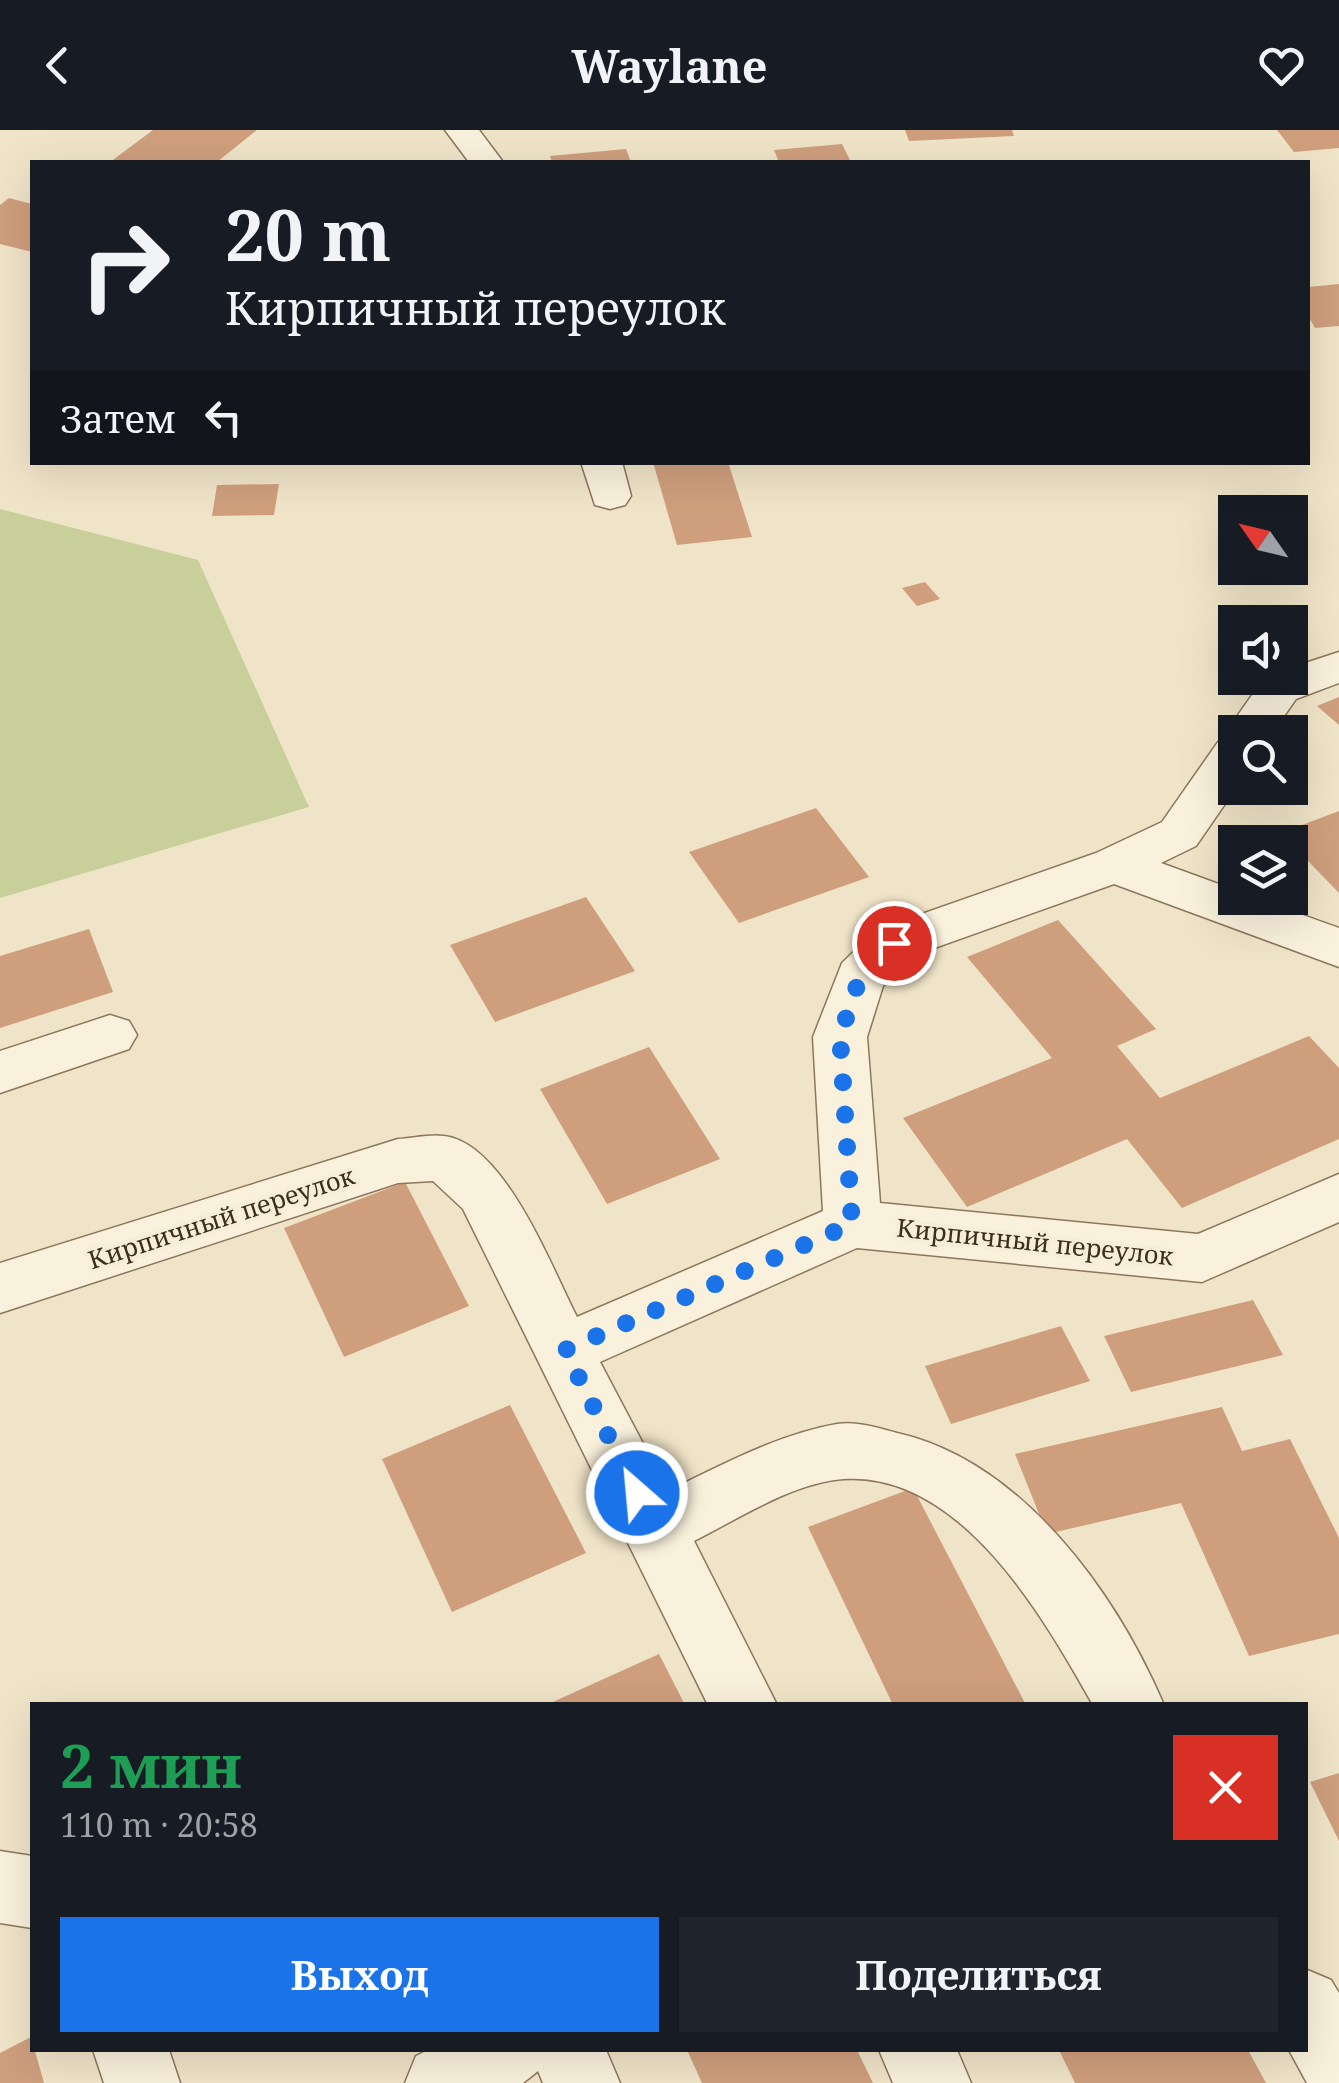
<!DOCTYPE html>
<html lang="ru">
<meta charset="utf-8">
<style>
body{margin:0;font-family:"Noto Serif",serif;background:#20242c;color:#f1f3f6;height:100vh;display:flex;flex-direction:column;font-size:38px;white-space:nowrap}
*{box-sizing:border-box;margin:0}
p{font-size:32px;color:#9ea1a6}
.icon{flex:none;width:55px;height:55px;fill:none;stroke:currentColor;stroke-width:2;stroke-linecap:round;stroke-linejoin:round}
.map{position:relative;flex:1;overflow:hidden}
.details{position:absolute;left:30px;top:1572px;width:1278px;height:350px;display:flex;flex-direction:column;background:#171b24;border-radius:0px;box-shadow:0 10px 40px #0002}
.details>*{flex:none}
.banner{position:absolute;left:30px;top:30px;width:1280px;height:305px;border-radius:0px;box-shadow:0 10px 40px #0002;background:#171b24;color:#f1f3f6;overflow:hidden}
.needle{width:65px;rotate:304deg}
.fabs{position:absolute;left:1218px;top:365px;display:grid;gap:20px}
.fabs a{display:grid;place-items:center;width:90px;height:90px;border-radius:0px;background:#171b24;box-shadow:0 10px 40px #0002;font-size:50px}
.pin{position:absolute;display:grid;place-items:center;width:85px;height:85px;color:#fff;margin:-42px;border:5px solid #fff;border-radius:50%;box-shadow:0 2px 10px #0007}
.me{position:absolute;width:110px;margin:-55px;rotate:333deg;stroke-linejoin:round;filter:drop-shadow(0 0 8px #0008)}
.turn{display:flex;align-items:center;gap:35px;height:210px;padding:0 30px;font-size:45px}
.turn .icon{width:130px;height:130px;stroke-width:2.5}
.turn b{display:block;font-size:70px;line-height:85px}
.then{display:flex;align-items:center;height:95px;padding:0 30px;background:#0003;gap:20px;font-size:38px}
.round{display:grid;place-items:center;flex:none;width:105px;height:105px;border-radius:0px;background:#20242c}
.headline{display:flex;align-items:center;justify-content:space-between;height:170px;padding:0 30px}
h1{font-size:60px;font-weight:700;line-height:75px;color:#1e9e55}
.cta{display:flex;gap:20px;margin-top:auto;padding:20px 30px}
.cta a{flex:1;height:115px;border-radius:0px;background:#1a73e8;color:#fff;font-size:40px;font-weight:700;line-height:115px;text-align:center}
.cta a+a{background:#20242c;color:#f1f3f6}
header{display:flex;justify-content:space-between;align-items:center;height:130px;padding:0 30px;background:#171b24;font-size:45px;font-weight:700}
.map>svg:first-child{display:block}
</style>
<header><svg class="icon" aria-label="back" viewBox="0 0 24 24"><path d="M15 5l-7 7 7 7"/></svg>Waylane<svg class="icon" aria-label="heart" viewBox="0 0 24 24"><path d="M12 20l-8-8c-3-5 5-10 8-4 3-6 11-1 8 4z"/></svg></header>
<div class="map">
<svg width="1339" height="1953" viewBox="0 0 1339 1953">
<rect width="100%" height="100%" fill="#f0e4c8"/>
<polygon fill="#c9cf9b" points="0,379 198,430 309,677 0,768"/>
<g fill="#cf9f7d">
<polygon points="153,0 257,0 217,32 110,32"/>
<polygon points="905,0 1012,0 1014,6 909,11"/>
<polygon points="1277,0 1339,0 1339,18 1294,22"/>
<polygon points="842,14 851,32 779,32 774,20"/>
<polygon points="626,19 631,32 552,32 550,26"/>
<polygon points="9,68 32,74 32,122 0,114 0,75"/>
<polygon points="1339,154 1339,196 1315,198 1308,186 1308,157"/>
<polygon points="653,332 728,332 752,407 677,415"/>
<polygon points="279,354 274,385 212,386 217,355"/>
<polygon points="925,452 940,469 917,476 902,458"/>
<polygon points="1339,567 1339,595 1317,576"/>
<polygon points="816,678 869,747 739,793 689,722"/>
<polygon points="1339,681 1339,763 1281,703"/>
<polygon points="586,767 635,841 495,892 450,815"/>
<polygon points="1058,790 1156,899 1117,916 1160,968 1309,906 1339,938 1339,1009 1182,1078 1127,1009 967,1077 903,988 1052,928 967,827"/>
<polygon points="89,799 113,862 0,898 0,826"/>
<polygon points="649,917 720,1029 607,1074 540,959"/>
<polygon points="405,1052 469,1176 344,1227 284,1098"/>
<polygon points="1253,1170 1283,1225 1131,1262 1104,1206"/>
<polygon points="1061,1196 1090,1251 951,1294 925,1236"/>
<polygon points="510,1275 586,1423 452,1482 382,1329"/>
<polygon points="1222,1277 1242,1321 1290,1309 1339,1408 1339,1504 1249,1526 1181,1373 1047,1404 1015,1324"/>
<polygon points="913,1358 1026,1575 893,1575 808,1397"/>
<polygon points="659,1524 685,1575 546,1575"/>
<polygon points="1339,1643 1339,1711 1310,1652"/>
<polygon points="31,1907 44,1953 0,1953 0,1923"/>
<polygon points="687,1920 857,1920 873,1953 702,1953"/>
<polygon points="1059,1920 1248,1920 1266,1953 1075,1953"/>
</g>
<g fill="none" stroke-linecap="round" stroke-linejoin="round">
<defs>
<g id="minor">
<polygon points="445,0 479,0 503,32 469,32"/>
<polygon points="581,332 622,332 631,366 625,375 610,379 595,375"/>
<path d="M1339,522V553L1296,569L1273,602H1235L1236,658L1196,716L1161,733L1235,760V768H1255L1339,798V837L1114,754L912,826L883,856L867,907L880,1073L1198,1104L1339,1044V1092L1202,1152L857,1118L600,1232L668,1361C721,1335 779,1304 837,1294C857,1291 878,1298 897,1303C1022,1331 1116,1463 1164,1575H1093C1044,1488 961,1341 843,1349C792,1353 738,1389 694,1411L777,1575H708L463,1079L433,1051L398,1053L0,1183V1133L398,1009C413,1008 430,1004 444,1006C505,1013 552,1139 577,1187L823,1081L813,907L842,833L876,800L1096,723L1162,692L1218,612L1230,609L1226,602L1264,548H1290V538Z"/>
<polygon points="110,885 129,891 137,905 129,919 0,963 0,921"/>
<polygon points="0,1721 32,1726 32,1798 0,1793"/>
<polygon points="1305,1839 1331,1850 1339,1863 1339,1953 1307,1953 1289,1920 1305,1920"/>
<polygon points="93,1920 169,1920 180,1953 104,1953"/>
<polygon points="428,1920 606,1920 620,1953 543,1953 538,1941 523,1953 405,1953 416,1926"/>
<polygon points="879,1920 957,1920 971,1953 893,1953"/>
</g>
</defs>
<use href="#minor" stroke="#8d765c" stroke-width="3"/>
<use href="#minor" fill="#faf1dc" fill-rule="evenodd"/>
</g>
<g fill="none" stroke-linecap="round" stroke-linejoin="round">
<polyline stroke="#1a73e8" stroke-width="18" stroke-dasharray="0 32.4" points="637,1363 565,1220 852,1094 840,906 860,847 894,813"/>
</g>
<g text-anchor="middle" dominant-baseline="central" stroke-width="8" stroke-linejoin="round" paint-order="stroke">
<g font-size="25" fill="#3d2e20" stroke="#f7eed8">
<text transform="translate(221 1087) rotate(-18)">Кирпичный переулок</text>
<text transform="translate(1035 1111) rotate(6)">Кирпичный переулок</text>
</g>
</g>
</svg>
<div class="fabs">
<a><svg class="needle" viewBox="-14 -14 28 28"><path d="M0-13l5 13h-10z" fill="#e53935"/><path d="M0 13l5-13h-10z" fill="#9ea1a6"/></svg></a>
<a><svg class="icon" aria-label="sound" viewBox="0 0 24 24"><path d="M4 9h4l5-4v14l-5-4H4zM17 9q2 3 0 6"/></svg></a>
<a><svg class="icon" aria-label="search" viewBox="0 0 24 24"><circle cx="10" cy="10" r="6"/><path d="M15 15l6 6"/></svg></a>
<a><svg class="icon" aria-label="layers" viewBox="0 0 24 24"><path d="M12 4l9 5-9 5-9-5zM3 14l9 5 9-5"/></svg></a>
</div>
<div class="pin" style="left:894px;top:813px;background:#d93025"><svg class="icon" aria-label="arrive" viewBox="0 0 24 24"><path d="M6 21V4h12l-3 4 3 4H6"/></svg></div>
<svg class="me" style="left:637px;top:1363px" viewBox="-20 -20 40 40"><circle r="17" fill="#1a73e8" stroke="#fff" stroke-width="3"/><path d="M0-11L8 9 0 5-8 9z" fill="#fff"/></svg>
<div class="banner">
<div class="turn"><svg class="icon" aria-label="right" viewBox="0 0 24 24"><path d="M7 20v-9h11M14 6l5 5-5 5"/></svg><div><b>20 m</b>Кирпичный переулок</div></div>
<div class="then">Затем<svg class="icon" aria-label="left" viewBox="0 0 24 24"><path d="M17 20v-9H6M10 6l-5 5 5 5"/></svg></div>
</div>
<section class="details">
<div class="headline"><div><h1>2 мин</h1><p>110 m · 20:58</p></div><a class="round" style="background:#d93025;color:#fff"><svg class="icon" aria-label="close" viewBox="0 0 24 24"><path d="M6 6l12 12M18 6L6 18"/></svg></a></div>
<div class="cta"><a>Выход</a><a>Поделиться</a></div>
</section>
</div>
